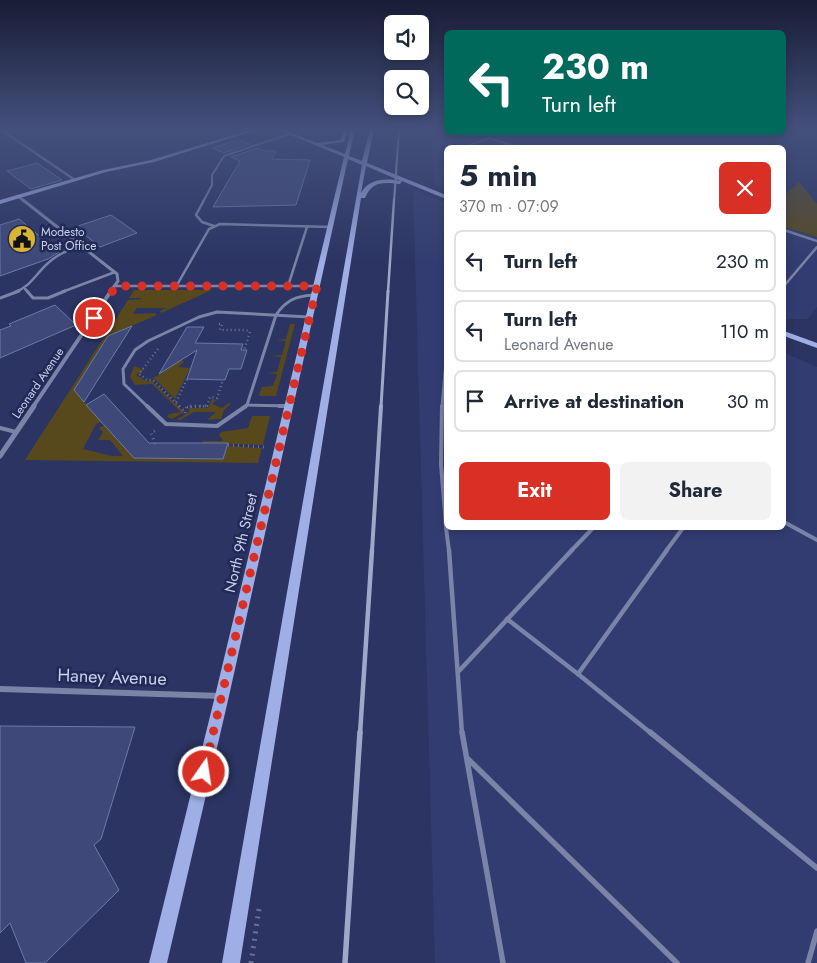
<!DOCTYPE html>
<meta charset="utf-8">
<style>
body{margin:0;font-family:Jost,sans-serif;background:#f2f2f3;color:#1f2937;height:100vh;display:flex;flex-direction:column;font-size:19px;white-space:nowrap}
*{box-sizing:border-box;margin:0}
p{font-size:16px;color:#747a83}
.icon{flex:none;width:28px;height:28px;fill:none;stroke:currentColor;stroke-width:2;stroke-linecap:round;stroke-linejoin:round}
.map{position:relative;flex:1;overflow:hidden}
.side{position:absolute;left:444px;top:145px;width:342px;height:385px;display:flex;flex-direction:column;background:#fff;border-radius:8px;box-shadow:0 2px 8px #0003}
.side>*{flex:none}
.hud{position:absolute;left:444px;top:30px;width:342px;height:105px;border-radius:8px;box-shadow:0 2px 8px #0003;background:#00695c;color:#fff;overflow:hidden}
.controls{position:absolute;left:384px;top:15px;display:grid;gap:10px}
.controls a{display:grid;place-items:center;width:45px;height:45px;border-radius:8px;background:#fff;box-shadow:0 2px 8px #0003;font-size:25px}
.pin{position:absolute;display:grid;place-items:center;width:42px;height:42px;color:#fff;margin:-21px;border:2px solid #fff;border-radius:50%;box-shadow:0 1px 5px #0007}
.me{position:absolute;width:55px;margin:-28px;rotate:13deg;stroke-linejoin:round;filter:drop-shadow(0 0 4px #0008)}
.turn{display:flex;align-items:center;gap:18px;height:105px;padding:0 15px;font-size:22px}
.turn .icon{width:65px;height:65px;stroke-width:2.5}
.turn b{display:block;font-size:35px;line-height:42px}
.round{display:grid;place-items:center;flex:none;width:52px;height:52px;border-radius:8px;background:#f2f2f3}
.overview{display:flex;align-items:center;justify-content:space-between;height:85px;padding:0 15px}
h1{font-size:30px;font-weight:700;line-height:38px}
.action{display:flex;gap:10px;margin-top:auto;padding:10px 15px}
.action a{flex:1;height:58px;border-radius:8px;background:#d93025;color:#fff;font-size:20px;font-weight:700;line-height:58px;text-align:center}
.action a+a{background:#f2f2f3;color:#1f2937}
ul{padding:0;list-style:none}
li{display:flex;align-items:center;gap:15px;height:62px;margin:0 10px 8px;padding:0 5px;border:2px solid #e0e1e3;border-radius:8px}
li div{flex:1}
li b{display:block;font-size:19px}
li em{font-style:normal}
.map>svg:first-child{display:block}
</style>
<div class="map">
<svg width="817" height="963" viewBox="0 0 817 963">
<rect width="100%" height="100%" fill="#2b3462"/>
<g fill="#323c71">
<polygon points="431,129 446,129 446,132 479,133 527,147 446,148 446,190 435,186"/>
<polygon points="413,189 446,203 446,528 784,528 784,350 787,354 817,367 817,963 435,963"/>
<polygon points="784,227 817,237 817,307 808,319 784,319"/>
</g>
<g fill="#57491b">
<polygon points="799,182 817,204 817,237 784,227 784,196"/>
<polygon points="134,290 212,290 161,313 160,311 166,308 137,308 133,314 155,313 157,315 108,336 74,390 102,422 96,424 83,449 112,456 123,456 110,440 98,440 103,432 99,428 104,425 134,458 223,459 227,446 262,448 258,463 25,460 128,300 141,299 142,298 129,298"/>
<polygon points="290,324 295,324 276,396 260,396 259,395 262,387 273,386 277,374 266,373 277,372 281,357 271,356 282,355 286,341 276,340 286,339"/>
<polygon points="181,360 184,362 178,367 190,368 175,399 155,379 152,379"/>
<polygon points="134,366 144,370 136,375 146,381 152,381 184,412 172,419 167,417 169,414 181,412 152,384 135,385 130,377"/>
<polygon points="212,399 216,400 212,404 222,408 229,403 231,404 224,410 221,419 207,420 216,412 194,412 180,420 176,420 189,412 189,408 208,408"/>
<polygon points="252,416 270,416 263,445 202,443 202,441 223,441 219,435 221,432 248,428"/>
</g>
<g fill="#3f4979" stroke="#6d79ad">
<polygon points="239,140 250,144 224,153 212,148"/>
<polygon points="258,148 265,151 276,151 272,159 310,160 296,205 213,207 240,161 231,157"/>
<polygon points="37,163 62,180 31,189 7,171"/>
<polygon points="111,215 137,233 100,247 75,227"/>
<polygon points="19,219 59,252 48,259 0,276 0,225"/>
<polygon points="55,305 76,325 0,358 0,330 11,326 9,324"/>
<polygon points="132,326 111,359 84,402 74,390 108,336"/>
<polygon points="187,327 204,327 195,343 243,344 241,350 247,350 241,369 229,369 225,380 187,379 197,350 159,374"/>
<polygon points="104,394 149,443 228,443 223,459 134,458 86,405"/>
<polygon points="0,726 135,727 101,839 94,845 119,890 45,963 26,963 10,923 0,933"/>
</g>
<g fill="none" stroke-linecap="round" stroke-linejoin="round">
<g stroke="#697198" stroke-width="2.5" stroke-dasharray="1 3" stroke-linecap="butt">
<polyline points="219,324 222,324 220,330 246,330 250,332 244,350"/>
<polyline points="158,349 139,374 147,380 153,380 180,407"/>
<polyline points="176,402 187,379"/>
<polyline points="187,407 207,406 210,397 217,398 223,380"/>
</g>
<g stroke="#697198" stroke-width="3" stroke-dasharray="1 4" stroke-linecap="butt">
<polyline points="179,406 185,412"/>
<polyline points="185,413 187,406 207,406"/>
<polyline points="155,444 151,433 158,429"/>
<polyline points="228,445 264,447"/>
</g>
<polyline stroke="#697198" stroke-width="5" stroke-dasharray="2 5.5" stroke-linecap="butt" points="251,963 259,909"/>
<g stroke="#7b84a7" stroke-width="2">
<polyline points="461,148 489,138 520,148"/>
<polyline points="203,202 212,185 212,175 224,156 289,134"/>
</g>
<g stroke="#7b84a7" stroke-width="2.5">
<polyline points="204,200 196,215 202,222 214,226"/>
<polyline points="784,230 817,241"/>
<polyline points="177,285 209,229 220,224 331,227"/>
<polyline points="116,286 317,286"/>
<polyline points="288,286 307,227"/>
<polyline points="784,286 817,247"/>
<polyline points="25,289 28,292"/>
<path d="M15,292C30,287 36,274 47,264C55,256 70,249 81,245"/>
<polyline points="62,292 115,272"/>
</g>
<g stroke="#7b84a7" stroke-width="3">
<polyline points="27,291 33,298 48,298 65,291"/>
<polyline points="0,298 19,291"/>
<path d="M289,406L247,405L276,315C286,300 296,296 314,295"/>
<polyline points="148,407 124,384 123,369 135,350 148,341 199,317 217,312 309,317"/>
<polyline points="244,407 247,405"/>
<polyline points="442,407 446,361"/>
</g>
<g stroke="#7b84a7" stroke-width="4">
<polyline points="147,406 166,424 217,426 246,406"/>
<polyline points="279,406 289,406"/>
<polyline points="442,406 441,464 446,526"/>
<polyline points="0,428 16,432"/>
<polyline points="784,522 817,540"/>
<polyline points="446,528 449,551"/>
<polyline points="571,551 593,528"/>
<polyline points="666,551 683,528"/>
</g>
<g stroke="#7b84a7" stroke-width="4.5">
<polyline points="449,550 462,734"/>
<polyline points="507,619 578,674"/>
<polyline points="458,672 572,550"/>
<polyline points="652,734 578,674 667,550"/>
</g>
<g stroke="#7b84a7" stroke-width="5.5">
<polyline points="462,732 503,963"/>
<polyline points="650,732 817,868"/>
<polyline points="468,759 677,963"/>
<polyline points="808,963 817,931"/>
</g>
<g stroke="#7b84a7" stroke-width="2.5">
<polyline points="0,129 75,180"/>
<polyline points="19,197 25,202"/>
</g>
<polyline stroke="#7b84a7" stroke-width="3" points="23,200 117,274 118,281 110,292"/>
<polyline stroke="#7b84a7" stroke-width="4" points="33,407 111,291"/>
<polyline stroke="#7b84a7" stroke-width="5" points="0,456 34,406"/>
<polyline stroke="#7b84a7" stroke-width="6" points="0,689 222,696"/>
<g fill="#9faee5" fill-rule="evenodd">
<polygon points="253,129 260,129 154,162 106,172 0,204 0,200 103,170 151,160"/>
<path d="M276,129H282L317,143L340,140L345,129H349L344,142L322,145L345,154L351,129H355L349,156L362,161L370,129H374L367,163L446,195V199L402,181L400,184C383,182 372,181 365,198H361L240,963H222L362,165L348,159L229,696L167,963H149L215,696L344,157ZM366,166L401,181C386,178 369,178 361,193Z"/>
<polygon points="784,331 817,343 817,348 784,336"/>
</g>
<polyline stroke="#a0a8c9" stroke-width="2" points="394,202 399,129"/>
<polyline stroke="#a0a8c9" stroke-width="2.5" points="388,292 394,200"/>
<polyline stroke="#a0a8c9" stroke-width="3" points="381,407 388,291"/>
<polyline stroke="#a0a8c9" stroke-width="4" points="372,551 381,406"/>
<polyline stroke="#a0a8c9" stroke-width="4.5" points="360,734 372,550"/>
<polyline stroke="#a0a8c9" stroke-width="5.5" points="345,963 360,732"/>
</g>
<linearGradient id="sky" x2="0" y2="1"><stop stop-color="#181d36"/><stop offset="0.49" stop-color="#44507c"/><stop offset="1" stop-color="#44507c" stop-opacity="0"/></linearGradient>
<rect width="817" height="264" fill="url(#sky)"/>
<g fill="none" stroke-linecap="round" stroke-linejoin="round">
<polyline stroke="#d93025" stroke-width="9" stroke-dasharray="0 16.2" points="94,318 116,286 317,286 204,772"/>
</g>
<defs>
<symbol id="civic-disc" viewBox="-11 -11 22 22"><circle r="9.5" fill="#d7b434" stroke="#222956"/><path d="M-.6-6.5H3V-4.5H.6V-3L4-1V1h2V6H-6V1h2V-1L-.6-3ZM-1.2 2.5V6h2.4V2.5Z" fill="#111"/></symbol>
</defs>
<g fill-rule="evenodd">
<use href="#civic-disc" x="6" y="223" width="32" height="32"/>
</g>
<g text-anchor="middle" dominant-baseline="central" stroke-width="5" stroke-linejoin="round" paint-order="stroke">
<g font-size="12" fill="#c9d1ed" stroke="#222956" text-anchor="start">
<text x="41" y="232">Modesto<tspan x="41" dy="14">Post Office</tspan></text>
</g>
<g font-size="12" fill="#c9d1ed" stroke="#222956">
<text transform="translate(38 383) rotate(-56)">Leonard Avenue</text>
</g>
<g font-size="15" fill="#c9d1ed" stroke="#222956">
<text transform="translate(241 543) rotate(-77)">North 9th Street</text>
</g>
<g font-size="18" fill="#c9d1ed" stroke="#222956">
<text transform="translate(112 677) rotate(2)">Haney Avenue</text>
</g>
</g>
</svg>
<div class="controls">
<a><svg class="icon" aria-label="sound" viewBox="0 0 24 24"><path d="M4 9h4l5-4v14l-5-4H4zM17 9q2 3 0 6"/></svg></a>
<a><svg class="icon" aria-label="search" viewBox="0 0 24 24"><circle cx="10" cy="10" r="6"/><path d="M15 15l6 6"/></svg></a>
</div>
<div class="pin" style="left:94px;top:318px;background:#d93025"><svg class="icon" aria-label="arrive" viewBox="0 0 24 24"><path d="M6 21V4h12l-3 4 3 4H6"/></svg></div>
<svg class="me" style="left:204px;top:772px" viewBox="-20 -20 40 40"><circle r="17" fill="#d93025" stroke="#fff" stroke-width="3"/><path d="M0-11L8 9 0 5-8 9z" fill="#fff"/></svg>
<div class="hud">
<div class="turn"><svg class="icon" aria-label="left" viewBox="0 0 24 24"><path d="M17 20v-9H6M10 6l-5 5 5 5"/></svg><div><b>230 m</b>Turn left</div></div>
</div>
<section class="side">
<div class="overview"><div><h1>5 min</h1><p>370 m · 07:09</p></div><a class="round" style="background:#d93025;color:#fff"><svg class="icon" aria-label="close" viewBox="0 0 24 24"><path d="M6 6l12 12M18 6L6 18"/></svg></a></div>
<ul>
<li><svg class="icon" aria-label="left" viewBox="0 0 24 24"><path d="M17 20v-9H6M10 6l-5 5 5 5"/></svg><div><b>Turn left</b></div><em>230 m</em></li>
<li><svg class="icon" aria-label="left" viewBox="0 0 24 24"><path d="M17 20v-9H6M10 6l-5 5 5 5"/></svg><div><b>Turn left</b><p>Leonard Avenue</p></div><em>110 m</em></li>
<li><svg class="icon" aria-label="arrive" viewBox="0 0 24 24"><path d="M6 21V4h12l-3 4 3 4H6"/></svg><div><b>Arrive at destination</b></div><em>30 m</em></li>
</ul>
<div class="action"><a>Exit</a><a>Share</a></div>
</section>
</div>
